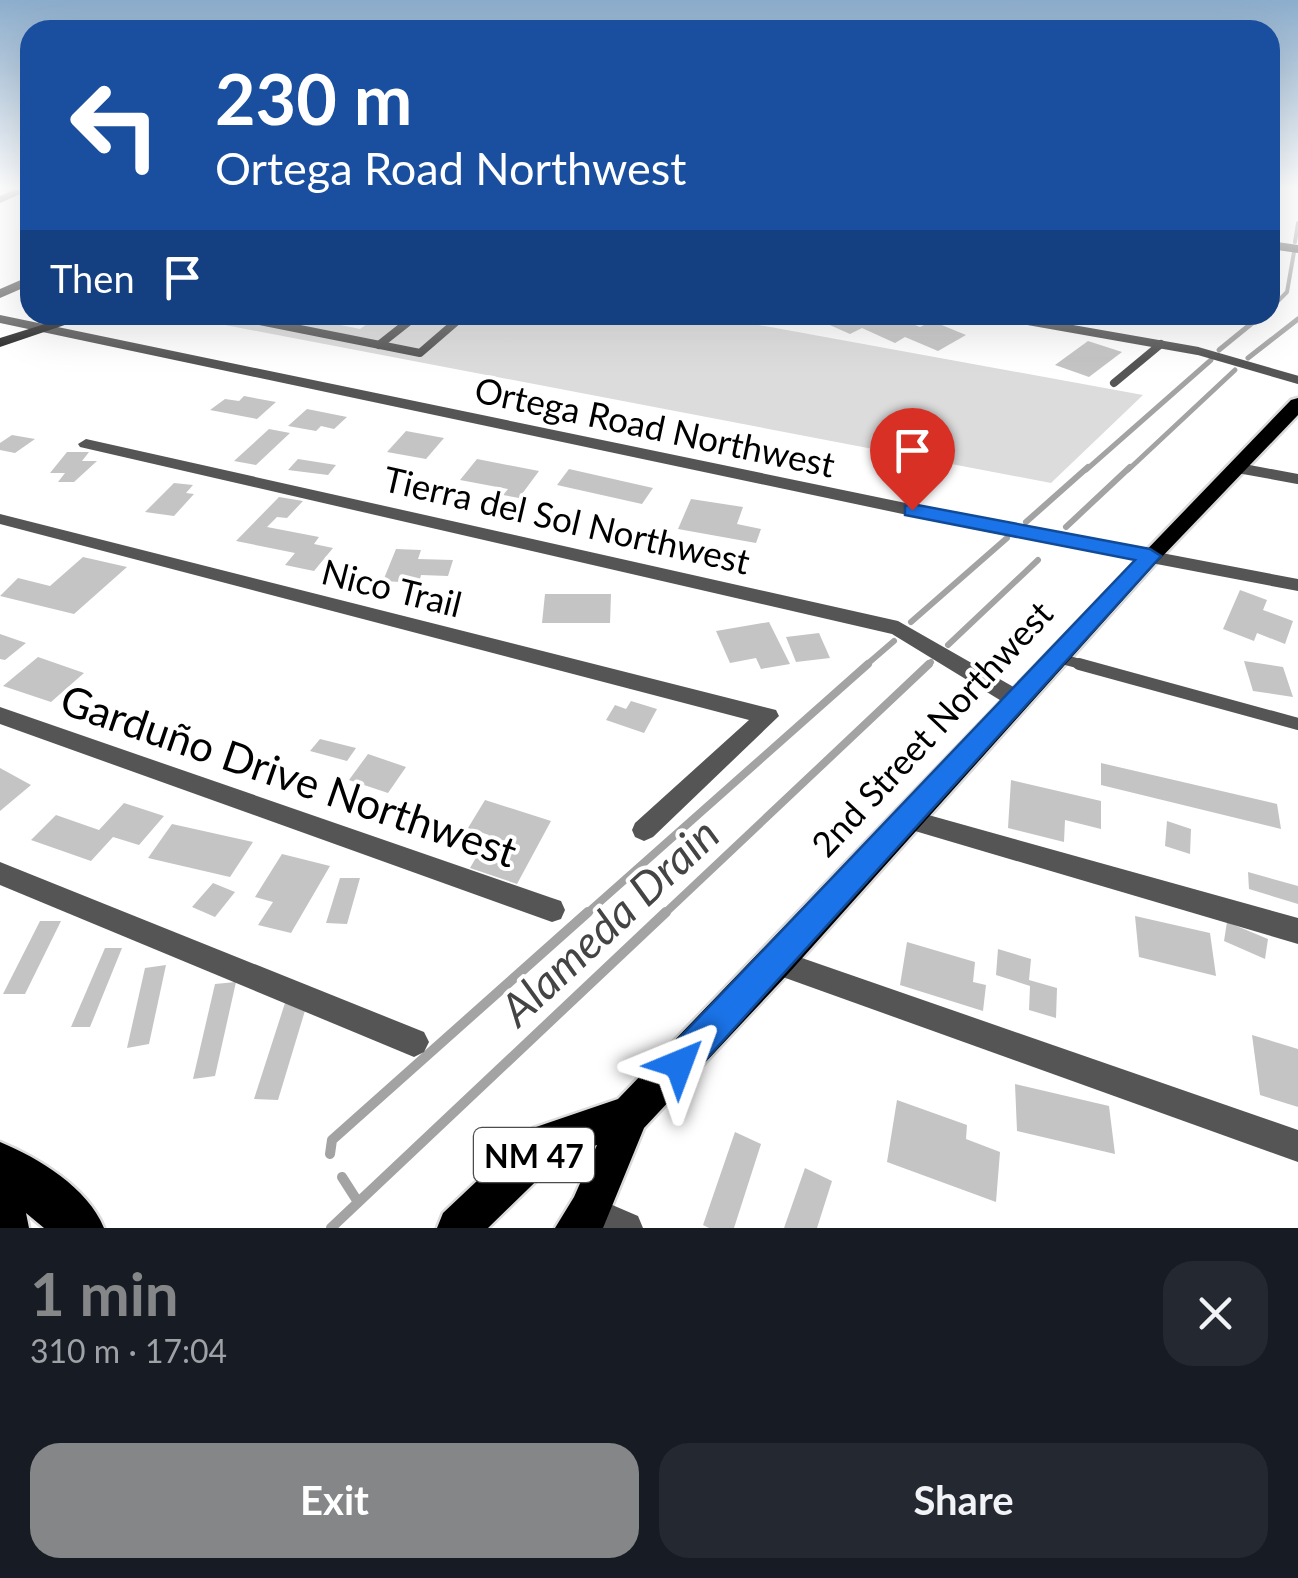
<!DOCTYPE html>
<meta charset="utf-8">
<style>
body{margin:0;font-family:Lato,sans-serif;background:#242831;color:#f1f3f6;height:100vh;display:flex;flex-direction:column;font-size:38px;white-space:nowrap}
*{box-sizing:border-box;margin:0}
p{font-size:32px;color:#9ea1a6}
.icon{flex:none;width:55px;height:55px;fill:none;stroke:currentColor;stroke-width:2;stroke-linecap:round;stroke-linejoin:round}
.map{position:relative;height:1228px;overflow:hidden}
.panel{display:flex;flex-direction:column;background:#171b24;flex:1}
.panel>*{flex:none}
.top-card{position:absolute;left:20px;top:20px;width:1260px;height:305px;border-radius:30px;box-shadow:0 10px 40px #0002;background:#1a4fa0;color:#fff;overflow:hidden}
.pin{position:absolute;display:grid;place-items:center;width:85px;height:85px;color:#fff;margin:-102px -42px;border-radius:50% 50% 50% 0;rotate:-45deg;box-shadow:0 0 10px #0007}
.pin .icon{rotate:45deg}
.me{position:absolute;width:110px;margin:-55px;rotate:44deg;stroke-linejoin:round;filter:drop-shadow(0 0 8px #0008)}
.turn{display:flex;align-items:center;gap:35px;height:210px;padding:0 30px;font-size:45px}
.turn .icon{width:130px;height:130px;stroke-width:2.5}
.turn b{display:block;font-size:70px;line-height:85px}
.then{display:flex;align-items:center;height:95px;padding:0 30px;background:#0003;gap:20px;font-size:38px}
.round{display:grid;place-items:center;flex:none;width:105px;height:105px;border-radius:30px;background:#242831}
.headline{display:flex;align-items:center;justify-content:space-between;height:170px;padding:0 30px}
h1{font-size:60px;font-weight:700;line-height:75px;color:#858687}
.cta{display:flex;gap:20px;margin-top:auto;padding:20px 30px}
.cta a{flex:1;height:115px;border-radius:30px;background:#858687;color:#fff;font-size:40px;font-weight:700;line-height:115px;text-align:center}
.cta a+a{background:#242831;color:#f1f3f6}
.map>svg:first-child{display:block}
</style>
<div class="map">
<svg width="1298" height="1228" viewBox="0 0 1298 1228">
<rect width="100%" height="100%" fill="#fff"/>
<polygon fill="#dcdcdc" points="173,315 291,315 360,329 380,315 704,315 1143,395 1051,483"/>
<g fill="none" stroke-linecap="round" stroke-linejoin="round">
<g stroke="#a3a3a3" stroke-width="4">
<polyline points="1295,242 1298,223"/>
<polyline points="1270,309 1287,292 1294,252"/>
</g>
<g stroke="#a3a3a3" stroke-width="5">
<polyline points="1219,350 1262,315"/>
<polyline points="1248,358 1298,319"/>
<polyline points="1086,470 1211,360"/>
<polyline points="1128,470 1235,370"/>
</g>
<g stroke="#a3a3a3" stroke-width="6">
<polyline points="1026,522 1088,467"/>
<polyline points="1066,527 1130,467"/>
<polyline points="911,622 1007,538"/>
<polyline points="948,645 1038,560"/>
<polyline points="865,666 894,641"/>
<polyline points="926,666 931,662"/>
</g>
<g stroke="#a3a3a3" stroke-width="8">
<polyline points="585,915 868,664"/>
<polyline points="663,915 929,664"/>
</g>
<g stroke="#a3a3a3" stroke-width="10">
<polyline points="330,1154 332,1140 588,912"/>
<polyline points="342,1177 358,1202"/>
<polyline points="331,1228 666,912"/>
</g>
</g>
<g fill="#c4c4c4">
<polygon points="820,315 862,315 877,321 890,315 920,327 932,321 966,335 938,351 905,337 895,343 862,328 850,334 814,318"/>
<polygon points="1088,341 1122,352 1089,377 1055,365"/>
<polygon points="244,396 276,402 257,419 210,410 225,399 239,401"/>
<polygon points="307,409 347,417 334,429 321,426 316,431 288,426"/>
<polygon points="269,429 290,433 256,465 234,461"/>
<polygon points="406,431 444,438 426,459 387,452"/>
<polygon points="12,435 35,439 15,453 0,450 0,443"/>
<polygon points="67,452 89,452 82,461 97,461 74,482 58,482 65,473 50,473"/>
<polygon points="298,459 336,465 328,475 288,470"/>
<polygon points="477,459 539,471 519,498 503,495 508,489 460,480"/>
<polygon points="569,469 653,488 642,504 557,485"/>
<polygon points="174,483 193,485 186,493 194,494 174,516 145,512"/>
<polygon points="279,497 303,501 287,518 277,517 267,527 319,537 314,544 333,548 314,571 285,565 295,553 236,541"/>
<polygon points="691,499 743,507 737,524 761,529 756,543 678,529"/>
<polygon points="396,549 421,550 418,559 453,560 448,576 421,575 419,583 383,581"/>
<polygon points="83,557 127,567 74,614 0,596 18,578 50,586"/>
<polygon points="1240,590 1267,600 1263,610 1293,621 1285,644 1257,633 1254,641 1223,629"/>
<polygon points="545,594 611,594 610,623 542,623"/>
<polygon points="769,622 790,664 761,669 756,658 730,663 716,631"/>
<polygon points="819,633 830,658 796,662 786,637"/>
<polygon points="0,634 26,643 5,660 0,659"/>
<polygon points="38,657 84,673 51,702 3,686"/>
<polygon points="1244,661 1283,667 1293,697 1253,691"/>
<polygon points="631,701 657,709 644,733 606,720 615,705 626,709"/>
<polygon points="320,739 356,748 347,761 310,751"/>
<polygon points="368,754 406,767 388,793 349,780"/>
<polygon points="1101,763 1277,804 1281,829 1101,785"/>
<polygon points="0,768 31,785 0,811"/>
<polygon points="1011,780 1101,801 1101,829 1065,820 1064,842 1008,828"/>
<polygon points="485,800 551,821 517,884 470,868 489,835 468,828"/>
<polygon points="124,803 164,816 139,845 113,837 91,861 31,840 56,815 99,830"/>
<polygon points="1167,821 1191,829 1190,854 1165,846"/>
<polygon points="172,824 253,842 230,877 148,858"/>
<polygon points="282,854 330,866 291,933 258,925 273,902 255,897"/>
<polygon points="1248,872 1298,886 1298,904 1249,889"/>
<polygon points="340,878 360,878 347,924 326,923"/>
<polygon points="213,883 235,892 215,917 192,907"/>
<polygon points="1135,916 1210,933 1216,976 1139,957"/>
<polygon points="40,921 61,921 25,994 3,994"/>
<polygon points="1227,922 1268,939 1265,959 1224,941"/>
<polygon points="907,942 975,962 973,982 986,985 983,1011 900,985"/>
<polygon points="105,948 122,948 90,1027 71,1027"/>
<polygon points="998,949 1031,959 1029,980 1057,988 1056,1018 1029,1010 1030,986 996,975"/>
<polygon points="166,965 149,1044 127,1048 145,968"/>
<polygon points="236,982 215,1076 193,1079 215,984"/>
<polygon points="285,1003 307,1004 278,1100 254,1099"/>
<polygon points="1252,1035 1298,1049 1298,1107 1260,1095"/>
<polygon points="1015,1084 1109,1106 1115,1154 1017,1131"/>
<polygon points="897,1100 967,1125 966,1139 1000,1152 996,1202 887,1162"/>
<polygon points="735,1132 761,1144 734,1228 709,1228 703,1225"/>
<polygon points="805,1168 832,1181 817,1228 784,1228"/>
</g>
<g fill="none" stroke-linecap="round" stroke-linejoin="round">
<defs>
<polygon id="primary" points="1298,398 1298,415 1158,561 788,974 644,1128 603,1228 555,1228 574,1197 597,1145 560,1158 488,1228 437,1228 443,1213 533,1128 618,1099 1291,400"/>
<path id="motorway" d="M0,1142C39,1158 88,1188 104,1228H44L26,1213L29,1228H0Z"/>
</defs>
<use href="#primary" stroke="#dbdbdb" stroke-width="5"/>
<use href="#motorway" stroke="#dbdbdb" stroke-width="5"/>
<g stroke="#555" stroke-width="8">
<polyline points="230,315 420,353 464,315"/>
<polyline points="993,315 1198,351 1298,380"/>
<polyline points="379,345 417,315"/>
<polyline points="1114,383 1161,344"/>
<polyline points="1238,468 1248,470"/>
</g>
<g stroke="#555" stroke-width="10">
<polyline points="1238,468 1298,479"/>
<polyline points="1058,658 1088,666"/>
</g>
<polyline stroke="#555" stroke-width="12" points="1079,664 1298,724"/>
<g fill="#555" fill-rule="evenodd">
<polygon points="14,190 29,190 0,203 0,196"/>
<polygon points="1270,241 1298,245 1298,253 1270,249"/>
<polygon points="30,276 30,285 0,298 0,289"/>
<polygon points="86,439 898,621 1024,693 1027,699 1024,705 1008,705 892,634 80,447 78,444"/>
<polygon points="0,514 768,708 776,710 779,716 653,837 644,841 635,837 632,830 635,823 749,720 0,524"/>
<polygon points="0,707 552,898 561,901 565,910 561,919 552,922 0,724"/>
<polygon points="907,809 1298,918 1298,944 898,826 895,819 898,812"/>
<polygon points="0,862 424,1032 429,1042 424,1052 414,1057 0,885"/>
<polygon points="776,949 1298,1130 1298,1162 766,971 762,962 766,953"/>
<polygon points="589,1195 638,1216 643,1228 587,1228 577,1224 572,1212 577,1200"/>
</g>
<polygon fill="#555" fill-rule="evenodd" points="0,315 983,519 1298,579 1298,591 983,531 0,323"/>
<polygon fill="#222" fill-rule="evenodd" points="74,315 94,315 0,347 0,338"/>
<use href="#primary" fill="#000" fill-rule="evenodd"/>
<use href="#motorway" fill="#000" fill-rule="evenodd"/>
</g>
<linearGradient id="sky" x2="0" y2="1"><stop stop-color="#8cadcc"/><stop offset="0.52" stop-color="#fff"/><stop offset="1" stop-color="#fff" stop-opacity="0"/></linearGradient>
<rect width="1298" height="362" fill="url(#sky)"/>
<polygon fill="#1a73e8" stroke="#114b97" stroke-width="2.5" points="912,504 1150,549 1161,556 691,1076 679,1081 667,1076 662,1064 667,1051 1135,560 905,515 905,506"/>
<g text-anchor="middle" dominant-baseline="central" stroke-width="8" stroke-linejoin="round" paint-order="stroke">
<rect fill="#fff" stroke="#4c4c4c" stroke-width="2.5" x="474" y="1128" width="120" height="54" rx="8"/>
<g font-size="32" font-weight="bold" fill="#000">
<text x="534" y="1155">NM 47</text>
</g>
<g font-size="35" fill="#000" stroke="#fff">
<text transform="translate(655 426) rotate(12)">Ortega Road Northwest</text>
<text transform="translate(567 519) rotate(13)">Tierra del Sol Northwest</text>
<text transform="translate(392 587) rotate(14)">Nico Trail</text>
<text transform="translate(931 728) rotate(-47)">2nd Street Northwest</text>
</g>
<g font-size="42" fill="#000" stroke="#fff">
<text transform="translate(289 775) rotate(19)">Garduño Drive Northwest</text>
</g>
<g font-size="45" font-style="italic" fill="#444" stroke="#fff">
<text transform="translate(609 921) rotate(-43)">Alameda Drain</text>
</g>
</g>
</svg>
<div class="pin" style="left:912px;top:510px;background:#d93025"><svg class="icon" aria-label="arrive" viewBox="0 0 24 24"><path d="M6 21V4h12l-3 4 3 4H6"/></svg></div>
<svg class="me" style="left:679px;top:1064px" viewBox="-20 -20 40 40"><path d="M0-17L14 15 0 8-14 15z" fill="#1a73e8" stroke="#fff" stroke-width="4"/></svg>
<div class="top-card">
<div class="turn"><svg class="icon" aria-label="left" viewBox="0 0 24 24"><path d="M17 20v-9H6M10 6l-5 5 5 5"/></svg><div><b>230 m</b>Ortega Road Northwest</div></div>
<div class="then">Then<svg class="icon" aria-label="arrive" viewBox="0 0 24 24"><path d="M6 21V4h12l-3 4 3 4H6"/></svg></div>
</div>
</div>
<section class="panel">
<div class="headline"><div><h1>1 min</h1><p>310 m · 17:04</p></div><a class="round"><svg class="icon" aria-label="close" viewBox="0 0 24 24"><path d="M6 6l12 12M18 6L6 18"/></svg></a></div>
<div class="cta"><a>Exit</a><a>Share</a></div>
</section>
